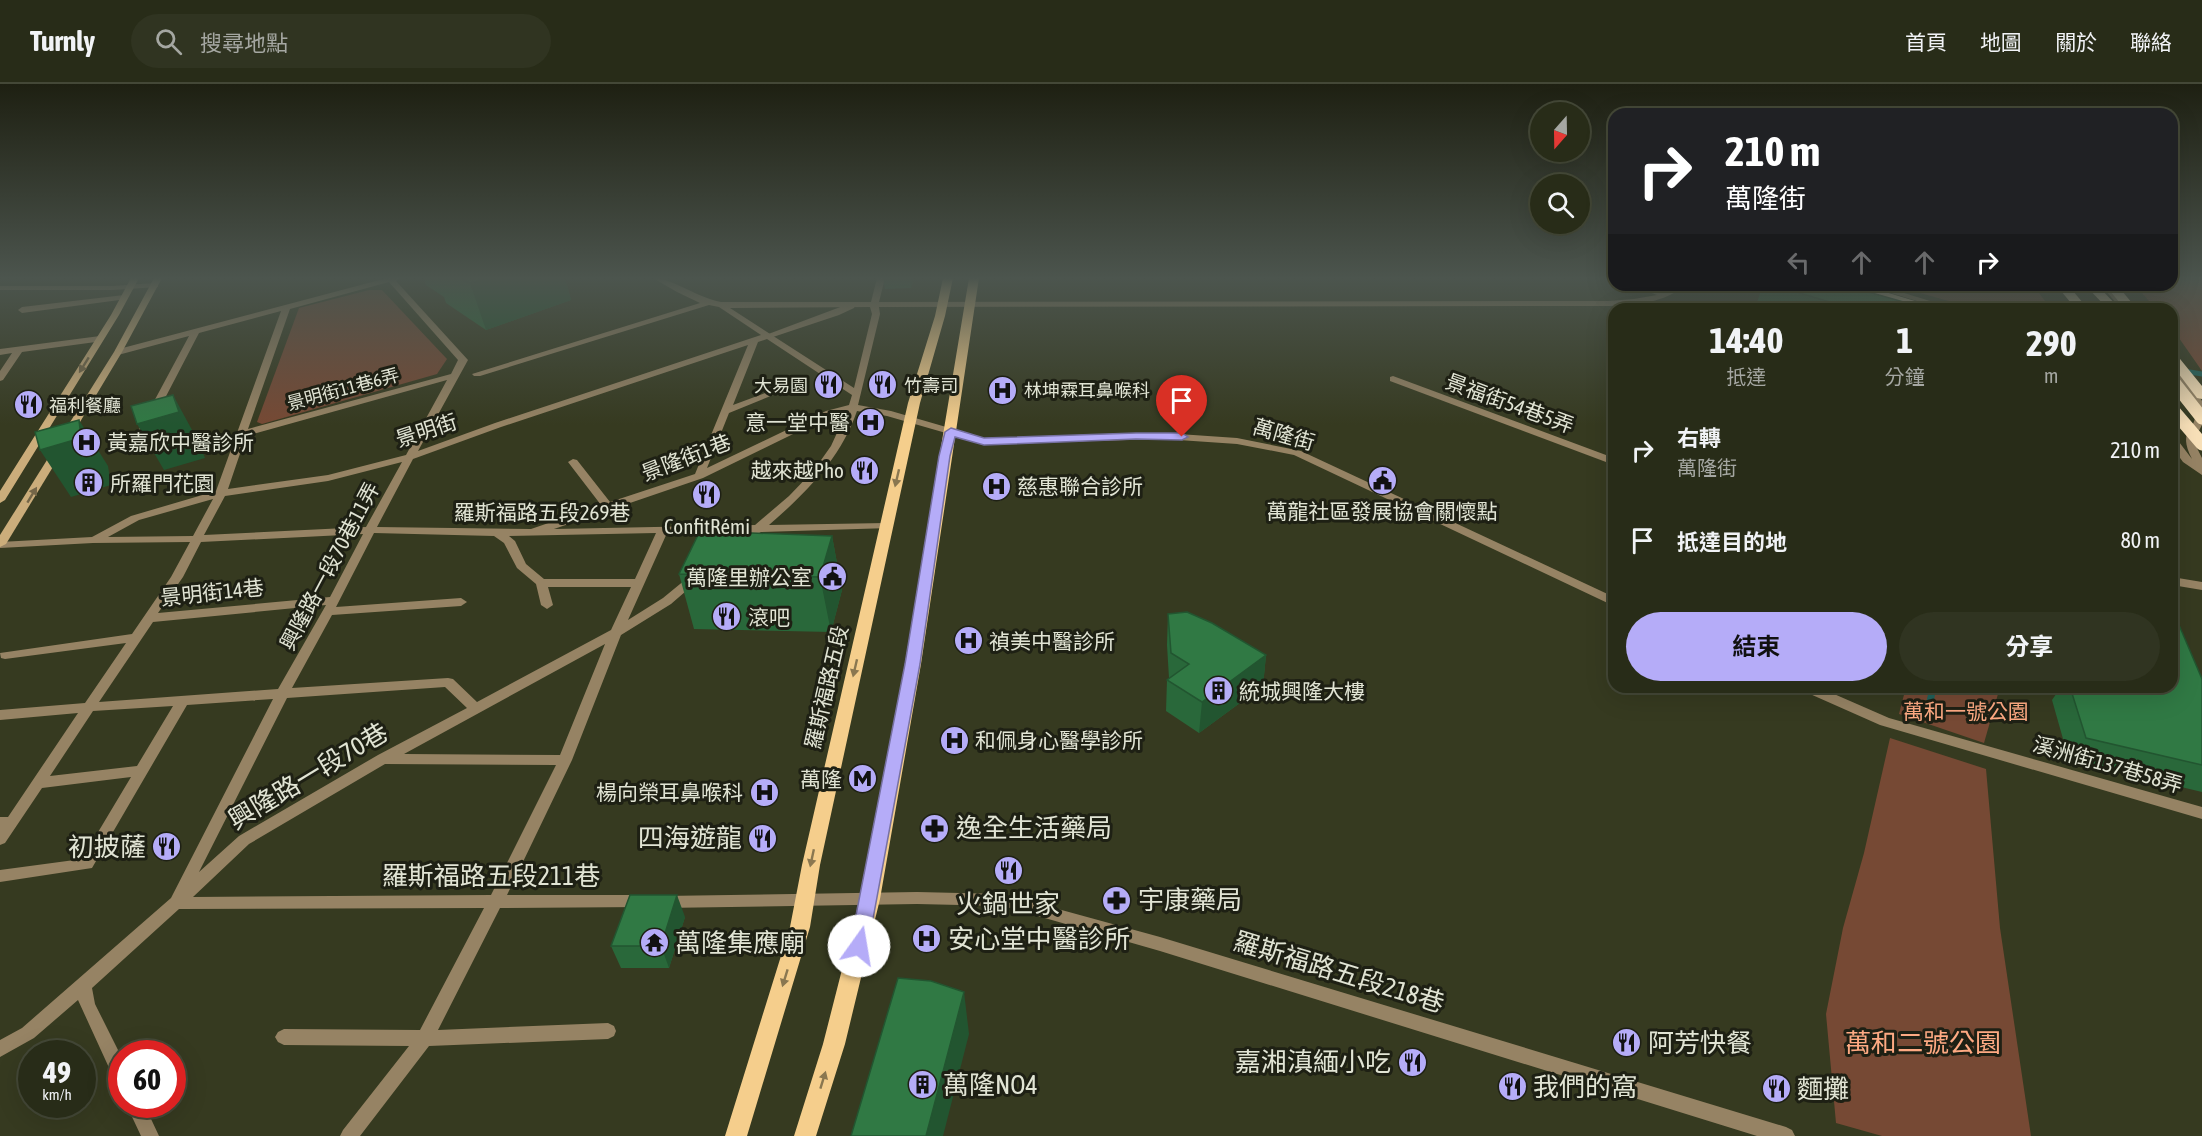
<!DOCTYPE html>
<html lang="zh-TW">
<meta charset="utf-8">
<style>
body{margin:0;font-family:"Asap Condensed","Noto Sans TC",sans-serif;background:#303421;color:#f1f3f6;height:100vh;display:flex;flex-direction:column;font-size:22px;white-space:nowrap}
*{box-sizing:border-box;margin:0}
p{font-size:20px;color:#a5a7a2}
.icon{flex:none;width:33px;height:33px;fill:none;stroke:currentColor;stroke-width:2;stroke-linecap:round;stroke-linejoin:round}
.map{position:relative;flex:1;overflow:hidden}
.details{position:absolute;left:1608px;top:219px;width:570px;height:390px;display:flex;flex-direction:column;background:#282c18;border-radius:18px;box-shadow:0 6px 24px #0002,0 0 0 2px #444837}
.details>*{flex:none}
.banner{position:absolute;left:1608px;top:24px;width:570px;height:183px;border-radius:18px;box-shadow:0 6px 24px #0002,0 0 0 2px #444837;background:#202124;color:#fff;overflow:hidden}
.needle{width:39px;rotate:200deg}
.controls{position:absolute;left:1530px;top:18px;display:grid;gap:12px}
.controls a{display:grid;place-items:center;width:60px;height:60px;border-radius:50%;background:#282c18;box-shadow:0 6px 24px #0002,0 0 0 2px #444837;font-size:30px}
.speed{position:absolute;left:18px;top:956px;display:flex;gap:12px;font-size:30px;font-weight:700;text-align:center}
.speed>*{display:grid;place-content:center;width:78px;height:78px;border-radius:50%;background:#282c18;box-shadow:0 6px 24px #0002,0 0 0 2px #444837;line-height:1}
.speed small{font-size:15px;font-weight:400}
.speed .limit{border:9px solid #d22;background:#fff;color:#111}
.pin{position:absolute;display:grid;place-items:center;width:51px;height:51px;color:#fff;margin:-62px -26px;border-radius:50% 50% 50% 0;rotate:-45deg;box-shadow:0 0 6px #0007}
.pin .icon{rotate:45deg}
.me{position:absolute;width:66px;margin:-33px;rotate:13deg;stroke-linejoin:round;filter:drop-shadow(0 0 4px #0008)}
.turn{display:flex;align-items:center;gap:21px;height:126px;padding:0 18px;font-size:27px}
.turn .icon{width:78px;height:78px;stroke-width:2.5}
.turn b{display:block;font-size:42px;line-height:51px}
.lanes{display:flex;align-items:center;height:57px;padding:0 18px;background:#0003;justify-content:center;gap:30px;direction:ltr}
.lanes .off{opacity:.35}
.eta{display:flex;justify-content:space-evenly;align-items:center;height:102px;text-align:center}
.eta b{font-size:36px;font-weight:700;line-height:42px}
.cta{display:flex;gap:12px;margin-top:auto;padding:12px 18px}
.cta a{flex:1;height:69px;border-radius:36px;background:#b5acf8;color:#111;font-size:24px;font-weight:700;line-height:69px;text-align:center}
.cta a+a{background:#303421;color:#f1f3f6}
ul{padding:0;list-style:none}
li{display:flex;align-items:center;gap:18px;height:90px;padding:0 18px}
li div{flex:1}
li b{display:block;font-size:22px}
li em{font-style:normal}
header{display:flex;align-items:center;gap:36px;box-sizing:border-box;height:84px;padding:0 30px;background:#282c18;border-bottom:2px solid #444837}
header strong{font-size:28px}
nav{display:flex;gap:33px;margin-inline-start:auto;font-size:21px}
.search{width:420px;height:54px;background:#303421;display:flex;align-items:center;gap:15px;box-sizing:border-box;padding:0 21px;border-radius:33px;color:#a5a7a2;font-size:22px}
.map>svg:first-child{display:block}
</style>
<header>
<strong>Turnly</strong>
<div class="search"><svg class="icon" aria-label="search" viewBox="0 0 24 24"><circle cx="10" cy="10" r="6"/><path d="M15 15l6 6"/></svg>搜尋地點</div>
<nav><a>首頁</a><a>地圖</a><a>關於</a><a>聯絡</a></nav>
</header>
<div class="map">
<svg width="2202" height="1052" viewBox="0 0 2202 1052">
<rect width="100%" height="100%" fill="#363a20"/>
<g fill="#764934">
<polygon points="2172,194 2202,194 2202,287 2172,244 2172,225 2156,225 2135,201 2172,201"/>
<polygon points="1892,201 2033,201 2051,225 1977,225"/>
<polygon points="369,206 382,206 447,275 437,290 262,340 257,338 299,224"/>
<polygon points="1906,603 2000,603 1984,659 1899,630"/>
<polygon points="1890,654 1986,685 2000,844 2031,1052 1882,1052 1836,1039 1826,930 1843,844 1864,769"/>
</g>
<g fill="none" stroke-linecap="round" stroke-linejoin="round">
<polyline stroke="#21625b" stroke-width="5" points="2172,285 2202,290"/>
<polyline stroke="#21625b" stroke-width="7" points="1929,623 1933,603"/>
<polygon fill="#968364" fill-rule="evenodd" points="851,219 855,222 854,224 839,231 770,254 763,252"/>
<g fill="#968364" fill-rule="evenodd">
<path d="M387,194H400L396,197L468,276L418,367L495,339L761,251L719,223L709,221L480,292H474L472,290L700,219L677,208L653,194C672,194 698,214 721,218H871L877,194H885L879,218L1609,217L1634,215L1657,211L1632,201H1644L1664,208L1675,201H1685C1665,219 1635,221 1609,222L879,223L880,230L858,321L891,327L984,354L1164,349L1237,354L1301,367L1614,513V522L1294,371L1237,360L1164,355L984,360L887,332L857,327C841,374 806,409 769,441L886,439L890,440L892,442L890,444L761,448L739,461L733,458L746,448L667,449L628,536L663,514L691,491L695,490L701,494L671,520L621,551L572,676L507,811H643L648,812L651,817L648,822L643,823L500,824L438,946L608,939L614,942L616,947L614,952L608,955L429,962L360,1052H340L343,1046L409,962L284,961L278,958L275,953L278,948L284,945L420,946L484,824L179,825L92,904L95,920L122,974V1001L116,999L78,916L34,954L0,973V956L22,944L171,814L273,615L187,621L92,784L0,798V786L82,775L131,693L42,704L5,759L0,761V733H8L78,629L0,636V626L85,619L126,559L5,575L1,574L0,569L132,550L171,493L190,458L93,459L0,464V458L92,453L131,432L216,407L281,227L199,249L139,364L134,367L129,364L189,252L118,271L115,270V266ZM389,198L458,276L451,290L248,345L290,225ZM870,223L872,230L854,304L730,224ZM767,255L852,311L849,321L826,327L707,384L729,329L773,311L768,308L765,309L733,321L758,258ZM748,261L695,390L610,418L577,376L573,375L568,378L601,421L531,445L377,443L413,375L501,343ZM447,296L406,371L328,391L228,405L246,352ZM847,327L831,362L814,386L789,412L755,441L554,445L703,394L832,331ZM402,378L366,443L204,451L225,412L328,397ZM213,415L193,452L108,453L139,436ZM374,449L494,452L504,459L517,484L536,500L541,521L547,525L553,521L548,503H631L611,546L477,618L453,595L448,594L292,604L332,531L461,522L467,518L461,514L336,523ZM656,449L635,495H544L526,480L515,457L509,452ZM363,450L330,513L158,529L183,493L201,458ZM326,521L278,605L99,618L153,538ZM605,560L560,671L404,670ZM445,603L467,624L378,671L239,752L199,788L287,614ZM173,622L137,682L50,692L93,627ZM385,680L556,681L491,811L193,813L249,760Z"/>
<polygon points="1608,194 1614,194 1614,196 1609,196"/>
<polygon points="155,199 158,199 158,203 112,206 0,206 0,202 112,202"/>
<polygon points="1865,201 1878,201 1956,225 1943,225"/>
<polygon points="2101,201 2109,201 2129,225 2121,225"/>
<polygon points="124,211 127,211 127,215 22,229 18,226 22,223"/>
<polygon points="100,252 103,253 103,257 22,268 3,296 0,297 0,287 12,269 0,271 0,265"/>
<path d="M2172,281L2175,282L2194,304L2202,317V341L2195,354L2196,362L2202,374V391L2183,378L2172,363V353L2176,354L2192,375C2176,343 2198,349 2195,326C2193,308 2172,298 2172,281Z"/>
<polygon points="1393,292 1614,374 1614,381 1390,297 1390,293"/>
<polygon points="2172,493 2202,498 2202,506 2172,501"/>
<polygon points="1800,603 1818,603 1889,634 2202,723 2202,735 1880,641 1801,606"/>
<polygon points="917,808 1003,810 1160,853 1786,1043 1792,1046 1795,1052 1757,1052 1160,867 1003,822 917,820 663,824 658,823 655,818 658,813 663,812"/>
<polygon points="126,1020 144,1020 159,1052 141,1052"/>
</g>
<g fill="#cbad7b" fill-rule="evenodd">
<polygon points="131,194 139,194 119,231 5,416 0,419 0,407 111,231"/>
<polygon points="154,194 162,194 122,268 71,353 63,353 62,351 114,268"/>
<polygon points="57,365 62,368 6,460 0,463 0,451 52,368"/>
</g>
<g fill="#f5ce8c" fill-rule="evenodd">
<polygon points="943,194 953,194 945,232 920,319 820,781 810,843 747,1052 725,1052 790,843 802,781 908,319 935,232"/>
<polygon points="969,194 979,194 921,580 880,815 845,960 816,1052 794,1052 823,960 860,815 905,580"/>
</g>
<g fill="#f8e0b8" fill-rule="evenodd">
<polygon points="1844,201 1862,201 1935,223 1937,225 1919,225"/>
<polygon points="2056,201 2068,201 2088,225 2076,225"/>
<polygon points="2085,201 2097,201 2120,225 2108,225"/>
<polygon points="2105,201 2117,201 2137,225 2125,225"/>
<polygon points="2172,269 2176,270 2202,302 2202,315 2197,314 2172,281"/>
</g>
<g stroke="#f8e0b8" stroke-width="13">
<polyline points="2172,296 2202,334"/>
<polyline points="2172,325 2202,360"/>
</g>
</g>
<g fill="#29683a">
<polygon points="424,194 565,194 571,216 486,246 446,219 444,213 426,201"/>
<polygon points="883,194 914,194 911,204 885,205"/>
<polygon points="1763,201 1844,201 1928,225 1755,224"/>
<polygon points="832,452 842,506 831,548 694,545 679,490"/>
<polygon points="1168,530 1266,571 1263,602 1199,649 1166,627 1167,596 1169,594 1167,561"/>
<polygon points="2202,595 2202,708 2069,676 2052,616 2061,603 2172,603"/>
<polygon points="685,833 669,884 621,884 611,862"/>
</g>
<g fill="#225530">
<polygon points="488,194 565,194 571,216 486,246 470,199"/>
<polygon points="910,194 914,194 911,204"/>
<polygon points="173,311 198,357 205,374 164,386 137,340"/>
<polygon points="79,336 108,382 111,401 71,413 40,366"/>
<polygon points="832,452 842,506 831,548 820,493"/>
<polygon points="1266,571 1263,602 1199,649 1202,618"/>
<polygon points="677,811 685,833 669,884 661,862"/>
<polygon points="964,908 969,950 943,1052 926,1052"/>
</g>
<g fill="#307944" stroke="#225530" stroke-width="1.5">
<polygon points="460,194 488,194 470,199"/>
<polygon points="1773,201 1844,201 1928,225 1853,225"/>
<polygon points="173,311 179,328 137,340 131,322"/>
<polygon points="79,336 81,354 40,366 35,348"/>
<polygon points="700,447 832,452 820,493 679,490"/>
<polygon points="1187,528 1212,539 1266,571 1202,618 1167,596 1189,580 1171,569 1168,530"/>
<polygon points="2172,539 2179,541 2202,595 2202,681 2086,654 2070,603 2172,603"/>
<polygon points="630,811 677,811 661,862 611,862"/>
<polygon points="898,894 931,897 964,908 926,1052 851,1052"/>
</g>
<defs><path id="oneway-solid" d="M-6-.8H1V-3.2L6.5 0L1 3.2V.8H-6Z" transform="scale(1.5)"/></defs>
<g fill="#746648">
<use href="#oneway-solid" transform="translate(84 281) rotate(122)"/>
<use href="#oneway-solid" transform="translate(32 411) rotate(-59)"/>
</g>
<g fill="#8a7750">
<use href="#oneway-solid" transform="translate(897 394) rotate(103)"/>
<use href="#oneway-solid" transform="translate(855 584) rotate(103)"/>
<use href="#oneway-solid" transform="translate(812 774) rotate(102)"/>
<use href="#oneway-solid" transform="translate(785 894) rotate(107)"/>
<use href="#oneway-solid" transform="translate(823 996) rotate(-73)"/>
</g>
<linearGradient id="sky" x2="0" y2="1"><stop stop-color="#1e2012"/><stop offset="0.57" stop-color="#4c554e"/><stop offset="1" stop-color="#4c554e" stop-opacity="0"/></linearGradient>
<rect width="2202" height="341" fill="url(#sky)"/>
<polygon fill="#b5acf8" stroke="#7670a1" stroke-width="1.5" points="951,344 984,354 1136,349 1182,349 1188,353 1182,356 1136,355 984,361 955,353 950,372 920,580 868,862 865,868 859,870 853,868 850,862 905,580 939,372 945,348"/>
<defs>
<symbol id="restaurant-disc" viewBox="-11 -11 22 22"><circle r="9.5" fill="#b5acf8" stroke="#1e2014"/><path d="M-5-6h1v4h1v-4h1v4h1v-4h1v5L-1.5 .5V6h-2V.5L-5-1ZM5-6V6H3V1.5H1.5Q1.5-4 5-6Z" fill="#111"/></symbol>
<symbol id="hospital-disc" viewBox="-11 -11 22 22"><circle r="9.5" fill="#b5acf8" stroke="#1e2014"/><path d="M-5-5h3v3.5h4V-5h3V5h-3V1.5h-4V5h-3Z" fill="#111"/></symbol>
<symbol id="civic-disc" viewBox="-11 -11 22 22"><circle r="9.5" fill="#b5acf8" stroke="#1e2014"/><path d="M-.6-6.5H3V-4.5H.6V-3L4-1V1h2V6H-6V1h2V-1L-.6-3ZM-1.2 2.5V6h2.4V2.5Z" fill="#111"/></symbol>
<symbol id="building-disc" viewBox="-11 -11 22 22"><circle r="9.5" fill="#b5acf8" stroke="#1e2014"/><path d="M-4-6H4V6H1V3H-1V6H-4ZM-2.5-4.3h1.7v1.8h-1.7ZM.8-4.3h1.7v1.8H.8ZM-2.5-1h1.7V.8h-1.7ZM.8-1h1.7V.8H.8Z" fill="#111"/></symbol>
<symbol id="metro-disc" viewBox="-11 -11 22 22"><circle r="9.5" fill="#b5acf8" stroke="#1e2014"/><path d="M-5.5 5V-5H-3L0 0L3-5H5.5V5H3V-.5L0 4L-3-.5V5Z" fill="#111"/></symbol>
<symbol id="pharmacy-disc" viewBox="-11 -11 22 22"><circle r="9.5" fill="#b5acf8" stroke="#1e2014"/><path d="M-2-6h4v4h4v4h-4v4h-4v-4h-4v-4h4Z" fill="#111"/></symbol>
<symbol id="temple-disc" viewBox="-11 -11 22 22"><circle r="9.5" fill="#b5acf8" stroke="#1e2014"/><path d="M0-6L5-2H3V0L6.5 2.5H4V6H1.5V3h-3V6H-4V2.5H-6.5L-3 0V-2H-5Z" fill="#111"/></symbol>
</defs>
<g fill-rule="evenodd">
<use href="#restaurant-disc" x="812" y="284" width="33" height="33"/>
<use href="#restaurant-disc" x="866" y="284" width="33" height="33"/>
<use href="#hospital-disc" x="986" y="290" width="33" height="33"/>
<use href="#restaurant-disc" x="12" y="304" width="33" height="33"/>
<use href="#hospital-disc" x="854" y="322" width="33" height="33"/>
<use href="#hospital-disc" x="70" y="342" width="33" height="33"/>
<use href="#restaurant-disc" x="848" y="370" width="33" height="33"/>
<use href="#civic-disc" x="1366" y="380" width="33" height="33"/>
<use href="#building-disc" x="72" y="382" width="33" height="33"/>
<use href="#hospital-disc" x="980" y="386" width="33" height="33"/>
<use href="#restaurant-disc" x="690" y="394" width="33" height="33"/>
<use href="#civic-disc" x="816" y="476" width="33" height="33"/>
<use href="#restaurant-disc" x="710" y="516" width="33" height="33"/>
<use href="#hospital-disc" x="952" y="540" width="33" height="33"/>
<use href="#building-disc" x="1202" y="590" width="33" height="33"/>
<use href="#hospital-disc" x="938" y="640" width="33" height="33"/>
<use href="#metro-disc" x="846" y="678" width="33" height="33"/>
<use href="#hospital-disc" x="748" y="692" width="33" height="33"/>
<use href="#pharmacy-disc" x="918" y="728" width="33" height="33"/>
<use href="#restaurant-disc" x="746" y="738" width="33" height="33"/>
<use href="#restaurant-disc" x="150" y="746" width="33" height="33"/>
<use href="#restaurant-disc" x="992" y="770" width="33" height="33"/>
<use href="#pharmacy-disc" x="1100" y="800" width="33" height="33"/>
<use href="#hospital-disc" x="910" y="838" width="33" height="33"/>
<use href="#temple-disc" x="638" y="842" width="33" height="33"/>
<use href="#restaurant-disc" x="1610" y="942" width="33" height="33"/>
<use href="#restaurant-disc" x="1396" y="962" width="33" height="33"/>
<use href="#building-disc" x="906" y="984" width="33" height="33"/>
<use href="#restaurant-disc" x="1496" y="986" width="33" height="33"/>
<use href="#restaurant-disc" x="1760" y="988" width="33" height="33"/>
</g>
<g text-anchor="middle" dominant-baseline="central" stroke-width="6" stroke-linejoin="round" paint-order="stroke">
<g font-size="18" fill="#e1e4d4" stroke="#1e2014" text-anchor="start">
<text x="808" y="301" text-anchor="end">大易園</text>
<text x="904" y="301">竹壽司</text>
<text x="1024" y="306">林坤霖耳鼻喉科</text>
<text x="49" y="321">福利餐廳</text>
</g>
<g font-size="18" fill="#e1e4d4" stroke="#1e2014">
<text transform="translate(343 305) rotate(-15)">景明街11巷6弄</text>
</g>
<g font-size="21" fill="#e1e4d4" stroke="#1e2014">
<text transform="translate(1510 319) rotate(20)">景福街54巷5弄</text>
<text transform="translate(426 346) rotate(-18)">景明街</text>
<text transform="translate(1284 350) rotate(16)">萬隆街</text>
<text transform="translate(686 373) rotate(-21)">景隆街1巷</text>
<text x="542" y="428">羅斯福路五段269巷</text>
<text transform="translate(329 482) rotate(-62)">興隆路一段70巷11弄</text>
<text transform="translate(212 508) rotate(-6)">景明街14巷</text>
<text transform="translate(826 603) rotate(-77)">羅斯福路五段</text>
<text transform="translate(2108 680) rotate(16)">溪洲街137巷58弄</text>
</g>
<g font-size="21" fill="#e1e4d4" stroke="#1e2014" text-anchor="start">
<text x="850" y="338" text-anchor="end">意一堂中醫</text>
<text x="107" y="358">黃嘉欣中醫診所</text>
<text x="844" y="386" text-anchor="end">越來越Pho</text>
<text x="110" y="399">所羅門花園</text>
<text x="1017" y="402">慈惠聯合診所</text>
<text x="1382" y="427" text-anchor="middle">萬龍社區發展協會關懷點</text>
<text x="707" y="442" text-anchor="middle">ConfitRémi</text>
<text x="812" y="493" text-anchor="end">萬隆里辦公室</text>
<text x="748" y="533">滾吧</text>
<text x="989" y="557">禎美中醫診所</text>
<text x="1239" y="607">統城興隆大樓</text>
<text x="975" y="656">和佩身心醫學診所</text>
<text x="842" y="695" text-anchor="end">萬隆</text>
<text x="743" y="708" text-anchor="end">楊向榮耳鼻喉科</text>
</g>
<g font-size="21" fill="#feaa83" stroke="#1e2014">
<text x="1966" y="627">萬和一號公園</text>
</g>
<g font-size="26" fill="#e1e4d4" stroke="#1e2014">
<text transform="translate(308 692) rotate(-31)">興隆路一段70巷</text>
<text x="491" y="792">羅斯福路五段211巷</text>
<text transform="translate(1339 888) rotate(17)">羅斯福路五段218巷</text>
</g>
<g font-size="26" fill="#e1e4d4" stroke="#1e2014" text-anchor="start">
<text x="956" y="744">逸全生活藥局</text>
<text x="742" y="754" text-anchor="end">四海遊龍</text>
<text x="146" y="763" text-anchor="end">初披薩</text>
<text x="1138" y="816">宇康藥局</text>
<text x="1008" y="820" text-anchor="middle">火鍋世家</text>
<text x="948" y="855">安心堂中醫診所</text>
<text x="675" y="859">萬隆集應廟</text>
<text x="1648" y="959">阿芳快餐</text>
<text x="1391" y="978" text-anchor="end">嘉湘滇緬小吃</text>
<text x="943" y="1001">萬隆NO4</text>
<text x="1533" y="1003">我們的窩</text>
<text x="1797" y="1005">麵攤</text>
</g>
<g font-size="26" fill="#feaa83" stroke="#1e2014">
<text x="1923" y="959">萬和二號公園</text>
</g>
</g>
</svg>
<div class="controls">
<a><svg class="needle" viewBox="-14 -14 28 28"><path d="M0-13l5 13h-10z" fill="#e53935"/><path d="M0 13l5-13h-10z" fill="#a5a7a2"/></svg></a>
<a><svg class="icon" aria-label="search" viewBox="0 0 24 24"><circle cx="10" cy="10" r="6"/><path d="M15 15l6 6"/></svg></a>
</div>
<div class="speed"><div>49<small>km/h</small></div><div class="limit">60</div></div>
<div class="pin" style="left:1182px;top:353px;background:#d93025"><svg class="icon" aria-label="arrive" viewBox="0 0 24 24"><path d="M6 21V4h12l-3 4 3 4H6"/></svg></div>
<svg class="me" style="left:859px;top:862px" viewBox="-20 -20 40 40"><circle r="19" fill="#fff"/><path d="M0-13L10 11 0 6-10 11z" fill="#b5acf8"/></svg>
<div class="banner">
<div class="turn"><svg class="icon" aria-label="right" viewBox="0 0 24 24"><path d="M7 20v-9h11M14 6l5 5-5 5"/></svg><div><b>210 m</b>萬隆街</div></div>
<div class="lanes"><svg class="icon off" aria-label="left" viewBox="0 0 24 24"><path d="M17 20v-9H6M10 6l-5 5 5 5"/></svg><svg class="icon off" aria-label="ahead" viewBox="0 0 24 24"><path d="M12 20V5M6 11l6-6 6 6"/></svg><svg class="icon off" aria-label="ahead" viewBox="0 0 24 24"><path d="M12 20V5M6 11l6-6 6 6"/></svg><svg class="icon" aria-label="right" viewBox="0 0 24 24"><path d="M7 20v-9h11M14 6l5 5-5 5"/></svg></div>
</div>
<section class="details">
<div class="eta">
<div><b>14:40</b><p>抵達</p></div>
<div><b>1</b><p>分鐘</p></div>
<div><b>290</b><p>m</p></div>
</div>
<ul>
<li><svg class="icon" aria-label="right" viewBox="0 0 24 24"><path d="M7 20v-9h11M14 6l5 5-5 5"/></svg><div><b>右轉</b><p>萬隆街</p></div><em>210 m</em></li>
<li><svg class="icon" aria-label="arrive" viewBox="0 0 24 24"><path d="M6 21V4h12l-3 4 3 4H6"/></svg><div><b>抵達目的地</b></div><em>80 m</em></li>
</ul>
<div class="cta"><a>結束</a><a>分享</a></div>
</section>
</div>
